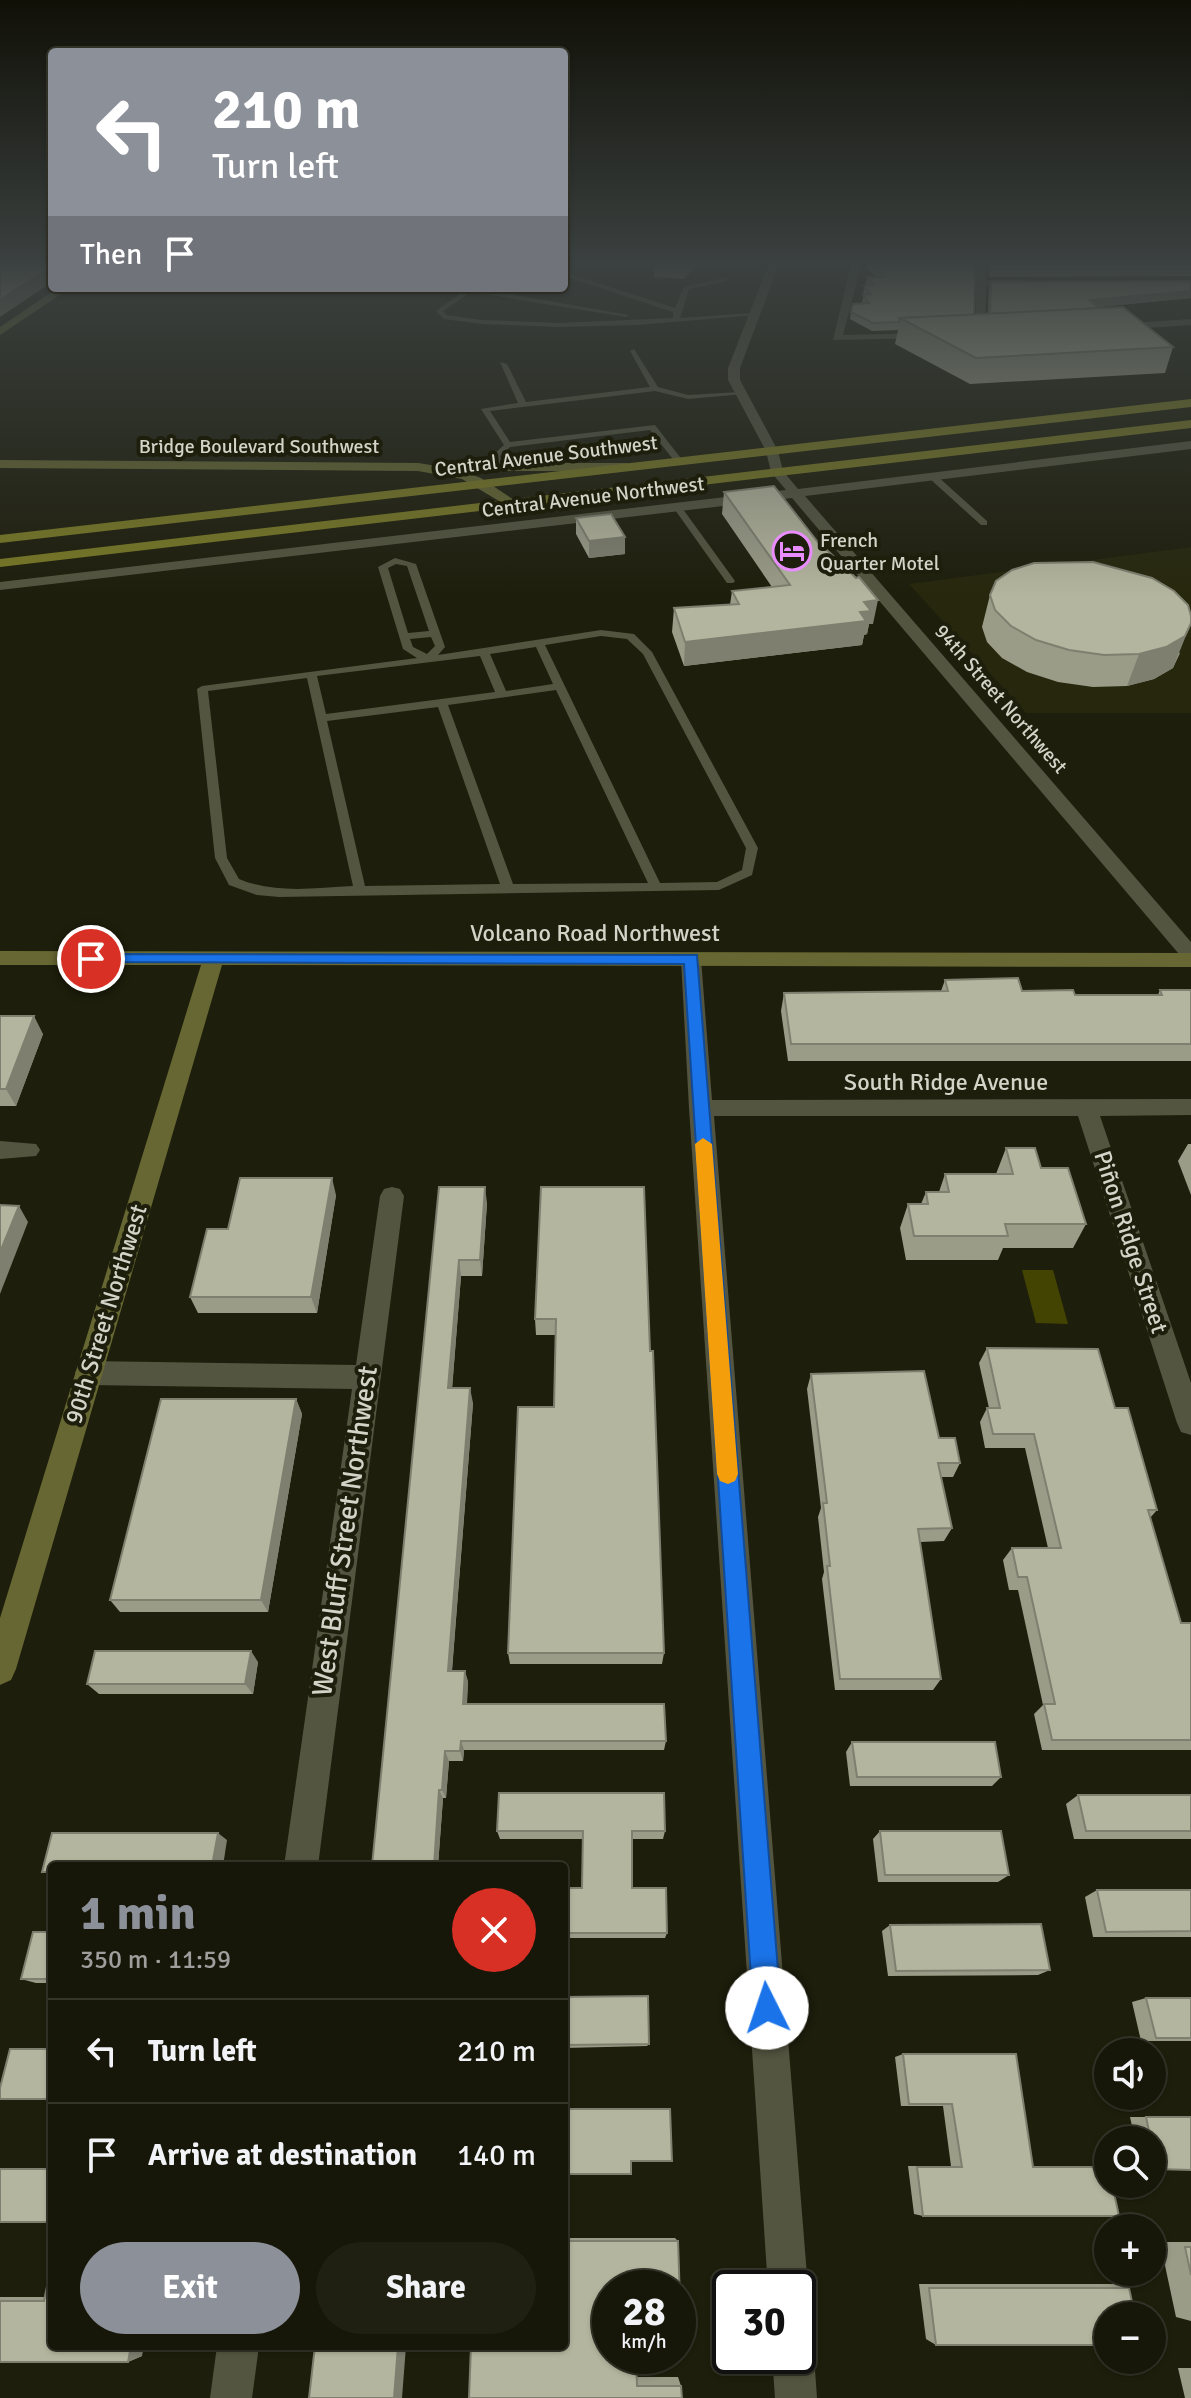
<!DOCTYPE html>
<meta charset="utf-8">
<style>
body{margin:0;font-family:Signika,sans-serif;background:#1f1f12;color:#f1f3f6;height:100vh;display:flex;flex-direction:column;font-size:30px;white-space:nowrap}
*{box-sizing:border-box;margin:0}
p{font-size:26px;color:#9e9f9c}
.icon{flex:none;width:44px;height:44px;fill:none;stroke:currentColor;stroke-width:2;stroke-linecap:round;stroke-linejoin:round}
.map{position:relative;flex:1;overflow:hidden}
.details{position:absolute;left:48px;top:1862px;width:520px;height:488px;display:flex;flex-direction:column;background:#161609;border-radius:8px;box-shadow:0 2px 6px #0004,0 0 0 2px #35352a}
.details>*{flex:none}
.top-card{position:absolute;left:48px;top:48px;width:520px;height:244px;border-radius:8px;box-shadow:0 2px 6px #0004,0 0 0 2px #35352a;background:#8c9099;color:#fff;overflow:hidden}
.buttons{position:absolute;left:1094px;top:2038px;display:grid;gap:16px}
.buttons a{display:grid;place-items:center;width:72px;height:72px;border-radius:50%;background:#161609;box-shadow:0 2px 6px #0004,0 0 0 2px #35352a;font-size:40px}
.speed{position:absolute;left:592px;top:2270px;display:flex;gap:16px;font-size:40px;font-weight:700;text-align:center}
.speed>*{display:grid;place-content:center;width:104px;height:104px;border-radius:50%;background:#161609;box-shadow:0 2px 6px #0004,0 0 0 2px #35352a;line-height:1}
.speed small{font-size:20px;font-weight:400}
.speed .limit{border:4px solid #111;border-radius:12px;background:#fff;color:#111}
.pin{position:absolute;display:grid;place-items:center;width:68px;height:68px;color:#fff;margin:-34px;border:4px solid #fff;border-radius:50%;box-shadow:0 2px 8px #0007}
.me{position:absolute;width:88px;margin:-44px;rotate:356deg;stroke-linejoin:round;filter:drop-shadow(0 0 6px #0008)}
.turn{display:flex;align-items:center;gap:28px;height:168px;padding:0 32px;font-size:36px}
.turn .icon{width:104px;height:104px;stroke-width:2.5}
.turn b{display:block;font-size:56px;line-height:68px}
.then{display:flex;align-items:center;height:76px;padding:0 32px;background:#0003;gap:16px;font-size:30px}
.round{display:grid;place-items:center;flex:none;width:84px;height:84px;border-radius:42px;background:#1f1f12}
.head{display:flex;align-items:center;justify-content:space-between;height:136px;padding:0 32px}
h1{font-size:48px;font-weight:800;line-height:60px;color:#8c9099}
.cta{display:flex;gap:16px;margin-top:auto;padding:16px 32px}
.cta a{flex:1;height:92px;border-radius:48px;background:#8c9099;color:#fff;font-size:32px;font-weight:800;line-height:92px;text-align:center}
.cta a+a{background:#1f1f12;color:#f1f3f6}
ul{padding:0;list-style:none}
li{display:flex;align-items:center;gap:24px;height:104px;padding:0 32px;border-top:2px solid #35352a}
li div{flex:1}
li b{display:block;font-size:30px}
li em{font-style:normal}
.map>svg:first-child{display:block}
</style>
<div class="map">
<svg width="1191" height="2398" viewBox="0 0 1191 2398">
<rect width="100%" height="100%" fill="#1e1e0c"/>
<polygon fill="#27270d" points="1191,547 1191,713 1026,713 909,584"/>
<polygon fill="#434302" points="1022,1270 1053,1270 1068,1324 1036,1323"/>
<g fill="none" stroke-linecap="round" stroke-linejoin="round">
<g fill="#545540" fill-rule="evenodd">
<polygon points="564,272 675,308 684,287 725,278 727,281 689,289 680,318 753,313 756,315 637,325 559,327 482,324 444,319 436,311 468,288 475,288 629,315 626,317 471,292 443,311 446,315 482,320 559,323 673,318 673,312 564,276"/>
<polygon points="634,349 658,387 688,395 740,392 744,394 688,399 655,391 490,411 510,442 655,425 683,461 676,463 650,430 510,447 500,456 505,467 498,469 492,456 504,445 481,409 518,403 500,362 507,364 526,402 650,387 630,351"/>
<polygon points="929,474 935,474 987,521 987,525 981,525 929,478"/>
<polygon points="674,505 680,505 735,581 733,583 727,583 673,507"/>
<path d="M395,558L416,564L445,647L438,655L601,630L634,634L652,652L758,848L752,875L719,890L279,897L257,895L229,885L215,858L197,689L202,686L417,658L403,649L378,567ZM396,564L407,566L429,631L408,633L388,568ZM601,636L627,639L643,654L746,848L742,870L717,882L660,883L545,645ZM431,637L435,646L427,654L413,647L410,639ZM536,647L553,684L506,691L490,654ZM480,656L495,692L326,714L317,676ZM307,678L353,886C314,888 275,894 239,879L227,858L208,691ZM556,690L648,883L513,884L448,705ZM438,707L500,884L365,886L327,721Z"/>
</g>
<g fill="#545540" fill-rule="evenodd">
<polygon points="770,261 780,261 740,368 740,380 778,451 783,471 798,489 1191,441 1191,449 805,496 1191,942 1191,962 1184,960 792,498 0,590 0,582 786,490 771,472 766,451 728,380 728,368"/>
<polygon points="852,261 862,261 843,335 928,333 933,336 932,338 833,340"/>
<polygon points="977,261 987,261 986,280 1023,280 1028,283 1023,286 986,286 985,334 980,337 975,334"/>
<polygon points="1191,319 1191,325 1116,330 1111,327 1116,324"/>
<polygon points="691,952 701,959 712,1100 1191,1099 1191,1115 1100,1116 1191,1383 1191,1435 1181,1432 1177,1423 1078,1116 714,1116 808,2288 802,2302 798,2304 798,2288 768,2288 689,1108 681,959"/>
<polygon points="0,1141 36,1144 40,1150 36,1156 0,1159"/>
<polygon points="392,1187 400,1189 404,1196 318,1866 284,1866 352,1389 88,1385 79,1381 75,1373 79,1365 88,1361 356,1365 380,1196 384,1189"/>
<polygon points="798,2337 808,2341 814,2356 817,2398 775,2398 772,2356 798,2356"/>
<polygon points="217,2346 259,2346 252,2398 210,2398"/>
</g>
<g fill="#666732" fill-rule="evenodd">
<polygon points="58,288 70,288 0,335 0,327"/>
<polygon points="0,460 418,463 450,468 456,463 627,463 633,467 627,471 461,471 481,478 514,500 516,503 509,507 462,479 418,471 0,468"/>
<polygon points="0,951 1191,953 1191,967 222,965 16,1669 11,1680 0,1685 0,1618 201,965 0,965"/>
</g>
<g fill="#797925" fill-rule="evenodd">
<polygon points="1191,399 1191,407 0,543 0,535"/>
<polygon points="1191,420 1191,428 0,567 0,559"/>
</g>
</g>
<g fill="#9b9c88">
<polygon points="701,261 684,279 654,277 654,263"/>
<polygon points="868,261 974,315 988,314 989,289 991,282 1191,298 1098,307 1173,347 1165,373 970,384 895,344 898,330 872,331 850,319 851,312 863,304 862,302 864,295 863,293 867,277 876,277 867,268"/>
<polygon points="990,261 1187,261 1191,265 1191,276 989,277"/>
<polygon points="724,492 873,624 869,624 867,634 864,635 862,645 684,666 672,632 674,608 730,605 732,591 772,587 722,514"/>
<polygon points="576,518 625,554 589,558 576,534"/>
<polygon points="990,595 1180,653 1173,668 1154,679 1127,686 1093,687 1058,682 1027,672 1002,658 987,642 982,627"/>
<polygon points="945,980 1022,991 1075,995 1158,995 1160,990 1191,990 1191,1061 788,1061 781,1011 784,993 941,991"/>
<polygon points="0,1016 43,1034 16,1106 0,1106"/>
<polygon points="1188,1144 1191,1144 1191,1195 1178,1161"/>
<polygon points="1006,1148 1041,1168 1086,1224 1073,1248 1003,1248 998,1260 906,1260 900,1228 908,1204 921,1204 926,1192 939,1192 945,1174 996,1174"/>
<polygon points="439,1187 487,1203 482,1276 461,1276 452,1388 473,1403 452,1671 468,1681 467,1704 666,1741 664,1750 464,1750 463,1761 449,1761 446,1798 443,1798 438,1866 372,1866"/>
<polygon points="541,1187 664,1653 662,1664 510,1664 508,1653 554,1407 556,1335 536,1335 535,1319"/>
<polygon points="336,1195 317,1313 198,1313 190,1297"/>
<polygon points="987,1348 1115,1408 1157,1510 1150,1518 1181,1623 1191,1623 1191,1750 1042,1750 1034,1714 1043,1705 1018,1590 1009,1590 1003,1560 1012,1548 1048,1548 1025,1448 985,1448 980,1422 987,1408 989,1408 979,1363"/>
<polygon points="811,1374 939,1438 960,1463 953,1477 941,1477 952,1528 944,1541 920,1542 941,1679 933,1690 835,1690 822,1579 824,1572 818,1517 821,1508 807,1389"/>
<polygon points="296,1399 302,1414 268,1612 120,1612 110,1600"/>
<polygon points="258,1662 253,1694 99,1694 87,1684"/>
<polygon points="852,1742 1001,1777 992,1786 850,1786 846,1752"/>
<polygon points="1078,1795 1191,1795 1191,1839 1074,1839 1066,1804"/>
<polygon points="497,1831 665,1831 663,1839 632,1839 632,1888 667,1933 665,1938 564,1938 564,1888 582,1888 583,1839 500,1839"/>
<polygon points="880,1831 1009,1875 998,1882 878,1882 873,1839"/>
<polygon points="1097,1890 1191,1890 1191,1937 1093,1937 1085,1897"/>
<polygon points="890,1925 1050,1970 1038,1975 888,1976 882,1931"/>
<polygon points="52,1932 52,1983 36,1983 21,1979"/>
<polygon points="564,1997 649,2044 647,2046 564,2048"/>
<polygon points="1146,1998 1191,1998 1191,2041 1141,2041 1132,2002"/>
<polygon points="52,2049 52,2100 0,2099"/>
<polygon points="903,2054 1033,2166 923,2216 914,2214 908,2166 951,2166 943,2106 901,2106 895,2057"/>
<polygon points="1130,2117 1146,2117 1191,2170 1152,2169 1152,2140 1135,2140"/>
<polygon points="564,2238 675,2238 678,2241 610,2288 637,2377 678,2377 681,2386 469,2398 564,2346"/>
<polygon points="1160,2242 1191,2242 1191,2321 1176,2317"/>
<polygon points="919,2284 1114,2284 1129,2288 936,2345 926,2339"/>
<polygon points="0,2297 45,2297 52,2346 142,2356 128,2362 0,2362"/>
<polygon points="1178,2368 1191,2368 1191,2398 1185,2398"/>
</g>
<g fill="#7e7f6f">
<polygon points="688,261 701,261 684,279 684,266"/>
<polygon points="52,266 52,282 0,317 0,300"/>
<polygon points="1191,291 1191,298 1088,308 1090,300"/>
<polygon points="625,537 625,554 589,558 589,541"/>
<polygon points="878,600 873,624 869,624 867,634 864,635 862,645 684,666 685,642 864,602"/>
<polygon points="1191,623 1173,668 1154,679 1127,686 1139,654"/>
<polygon points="34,1016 43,1034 16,1106 6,1089"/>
<polygon points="332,1178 336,1195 317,1313 311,1297"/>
<polygon points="485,1187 487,1203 482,1276 480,1260"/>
<polygon points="19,1206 28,1222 0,1294 0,1252"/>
<polygon points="459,1260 461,1276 451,1403 448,1388"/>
<polygon points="470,1388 473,1403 451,1681 448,1671"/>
<polygon points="296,1399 302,1414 268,1612 261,1600"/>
<polygon points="251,1651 258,1662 253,1694 245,1684"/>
<polygon points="465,1671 468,1681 466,1715 463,1704"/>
<polygon points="461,1741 464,1750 463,1761 460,1751"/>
<polygon points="445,1751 449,1761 446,1798 442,1790"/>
<polygon points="439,1790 443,1798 438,1866 434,1866"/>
<polygon points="218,1833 227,1840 223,1866 212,1866"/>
<polygon points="131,2346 144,2346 142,2356 128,2362"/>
<polygon points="398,2346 406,2346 402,2398 394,2398"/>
</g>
<g fill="#b4b59e" stroke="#7e7f6f" stroke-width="2">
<polygon points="0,261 52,261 52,266 0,300"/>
<polygon points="655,261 688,261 684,266 654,263"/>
<polygon points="869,261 975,261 974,315 900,318 899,322 873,323 851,312 853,304 869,303 863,295 871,294 864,286 874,285 867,277 884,277"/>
<polygon points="991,261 1187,261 1191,265 1191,269 991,270"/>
<polygon points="1191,281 1191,291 1090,300 1099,308 990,314 991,282"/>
<polygon points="1123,307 1173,347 976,358 900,318"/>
<polygon points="774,486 824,550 827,550 856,578 859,577 878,600 864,602 871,611 860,612 866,621 685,642 674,608 739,604 732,591 790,585 724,492"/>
<polygon points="611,514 625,537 589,541 576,518"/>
<polygon points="1093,562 1152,578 1174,591 1188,605 1191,616 1191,623 1185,636 1166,647 1139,654 1104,655 1069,650 1036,640 1011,626 995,610 990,595 996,581 1012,570 1034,563"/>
<polygon points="1018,978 1022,991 1073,990 1075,995 1162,995 1160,990 1191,990 1191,1044 791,1044 784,993 948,991 945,980"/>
<polygon points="0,1016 34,1016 6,1089 0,1089"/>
<polygon points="1006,1148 1035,1148 1041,1168 1068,1168 1086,1224 1005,1224 1008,1236 914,1236 908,1204 928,1204 926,1192 949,1192 945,1174 1013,1174"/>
<polygon points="240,1178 332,1178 311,1297 190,1297 207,1229 228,1229"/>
<polygon points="439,1187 485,1187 480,1260 459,1260 448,1388 470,1388 448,1671 465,1671 463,1704 664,1704 666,1741 461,1741 460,1751 445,1751 442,1790 439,1790 434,1866 372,1866"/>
<polygon points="541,1187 644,1187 650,1351 653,1351 664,1653 508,1653 518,1407 554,1407 556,1319 535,1319"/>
<polygon points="0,1205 19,1206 0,1252"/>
<polygon points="987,1348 1098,1349 1115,1408 1128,1408 1157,1510 1148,1510 1181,1623 1191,1623 1191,1740 1052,1740 1044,1704 1055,1704 1027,1577 1018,1577 1012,1548 1061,1548 1034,1434 993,1434 987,1408 1000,1408"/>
<polygon points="924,1371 939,1438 955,1438 960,1463 938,1463 952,1528 918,1529 941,1679 840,1679 827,1566 830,1566 823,1503 827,1503 811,1374"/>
<polygon points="161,1399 296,1399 261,1600 110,1600"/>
<polygon points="95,1651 251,1651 245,1684 87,1684"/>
<polygon points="852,1742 995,1742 1001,1777 857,1777"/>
<polygon points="499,1793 664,1793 665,1831 632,1831 632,1888 666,1888 667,1933 564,1933 564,1888 582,1888 583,1831 497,1831"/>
<polygon points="1078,1795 1191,1795 1191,1831 1086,1831"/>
<polygon points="880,1831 1001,1831 1009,1875 885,1875"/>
<polygon points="52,1833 218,1833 212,1866 52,1866 52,1872 42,1872"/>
<polygon points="1097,1890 1191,1890 1191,1931 1106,1932"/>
<polygon points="1041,1924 1050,1970 896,1971 890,1925"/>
<polygon points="33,1932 52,1932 52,1979 21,1979"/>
<polygon points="648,1996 649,2044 564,2045 564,1997"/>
<polygon points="1146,1998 1191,1998 1191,2038 1156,2038"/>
<polygon points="10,2049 52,2049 52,2099 0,2099 0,2088"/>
<polygon points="903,2054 1016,2054 1033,2167 1108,2167 1108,2184 1112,2184 1119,2216 923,2216 917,2167 962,2167 952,2104 909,2104"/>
<polygon points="564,2109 670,2109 672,2161 631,2161 631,2174 564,2174"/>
<polygon points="1146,2117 1191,2117 1191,2170 1157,2169 1152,2146 1152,2140 1151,2140"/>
<rect x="0" y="2169" width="52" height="53"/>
<polygon points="564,2241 678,2241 680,2300 678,2300 678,2288 610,2288 610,2356 636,2356 637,2386 681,2386 682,2398 469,2398 471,2346 462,2346 564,2346"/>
<polygon points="1185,2247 1191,2247 1191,2275"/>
<polygon points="52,2262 52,2346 131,2346 128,2362 0,2362 0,2301 44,2301"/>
<polygon points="929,2288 1129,2288 1135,2316 1108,2316 1108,2345 936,2345"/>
<polygon points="315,2346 398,2346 394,2398 309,2398"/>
</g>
<linearGradient id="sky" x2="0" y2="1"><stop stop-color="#101007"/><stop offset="0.44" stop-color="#3b4140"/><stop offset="1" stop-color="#3b4140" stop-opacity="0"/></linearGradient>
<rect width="1191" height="597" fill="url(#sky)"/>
<polygon fill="#1a73e8" stroke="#114b97" stroke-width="2" points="91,954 697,955 781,2008 777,2018 767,2022 757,2018 753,2008 684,964 86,962 84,959"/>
<polygon fill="#f59e0b" points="703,1138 712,1144 738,1474 735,1481 728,1484 720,1481 717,1474 695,1144"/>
<defs>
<symbol id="hotel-ring" viewBox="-11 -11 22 22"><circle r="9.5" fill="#1e1e0c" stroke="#e98dfe" stroke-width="1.5"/><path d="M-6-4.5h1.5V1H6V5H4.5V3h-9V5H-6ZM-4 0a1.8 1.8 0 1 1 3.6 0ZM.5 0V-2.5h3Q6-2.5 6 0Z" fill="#e98dfe"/></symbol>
</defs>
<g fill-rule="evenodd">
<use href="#hotel-ring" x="770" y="529" width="44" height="44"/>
</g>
<g text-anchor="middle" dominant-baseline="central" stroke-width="8" stroke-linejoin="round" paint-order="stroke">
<g font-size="20" fill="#d3d4c8" stroke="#1e1e0c">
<text x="259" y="446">Bridge Boulevard Southwest</text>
<text transform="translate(546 456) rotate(-7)">Central Avenue Southwest</text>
<text transform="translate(593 497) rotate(-7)">Central Avenue Northwest</text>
<text transform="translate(1001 699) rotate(49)">94th Street Northwest</text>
</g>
<g font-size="20" fill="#d3d4c8" stroke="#1e1e0c" text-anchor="start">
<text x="820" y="540">French<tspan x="820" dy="23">Quarter Motel</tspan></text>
</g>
<g font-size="24" fill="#d3d4c8" stroke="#1e1e0c">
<text x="595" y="933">Volcano Road Northwest</text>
<text x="946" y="1082">South Ridge Avenue</text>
<text transform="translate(1131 1242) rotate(72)">Piñon Ridge Street</text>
<text transform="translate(106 1314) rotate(-73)">90th Street Northwest</text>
</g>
<g font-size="28" fill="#d3d4c8" stroke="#1e1e0c">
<text transform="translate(345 1531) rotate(-82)">West Bluff Street Northwest</text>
</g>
</g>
</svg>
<div class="buttons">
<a><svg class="icon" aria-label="sound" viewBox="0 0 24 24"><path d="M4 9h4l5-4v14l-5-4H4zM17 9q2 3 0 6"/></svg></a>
<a><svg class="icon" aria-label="search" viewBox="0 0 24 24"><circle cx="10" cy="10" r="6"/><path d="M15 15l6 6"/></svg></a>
<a>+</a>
<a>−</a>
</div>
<div class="speed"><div>28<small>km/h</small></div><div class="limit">30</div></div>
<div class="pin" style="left:91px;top:959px;background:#d93025"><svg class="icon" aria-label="arrive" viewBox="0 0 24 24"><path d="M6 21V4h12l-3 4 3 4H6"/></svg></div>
<svg class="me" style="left:767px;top:2008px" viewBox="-20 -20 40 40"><circle r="19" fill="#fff"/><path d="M0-13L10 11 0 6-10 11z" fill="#1a73e8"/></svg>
<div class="top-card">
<div class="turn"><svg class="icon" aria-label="left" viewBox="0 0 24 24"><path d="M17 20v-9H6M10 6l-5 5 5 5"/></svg><div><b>210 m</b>Turn left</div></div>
<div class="then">Then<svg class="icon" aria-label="arrive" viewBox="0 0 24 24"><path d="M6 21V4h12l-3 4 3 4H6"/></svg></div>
</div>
<section class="details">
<div class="head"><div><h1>1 min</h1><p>350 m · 11:59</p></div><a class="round" style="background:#d93025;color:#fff"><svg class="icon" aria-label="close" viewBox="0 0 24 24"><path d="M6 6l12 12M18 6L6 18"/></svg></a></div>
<ul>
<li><svg class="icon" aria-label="left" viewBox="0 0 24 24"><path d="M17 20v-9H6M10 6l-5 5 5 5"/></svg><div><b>Turn left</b></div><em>210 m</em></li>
<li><svg class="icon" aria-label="arrive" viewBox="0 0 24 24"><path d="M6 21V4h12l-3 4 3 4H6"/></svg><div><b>Arrive at destination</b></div><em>140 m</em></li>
</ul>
<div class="cta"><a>Exit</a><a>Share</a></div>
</section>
</div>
